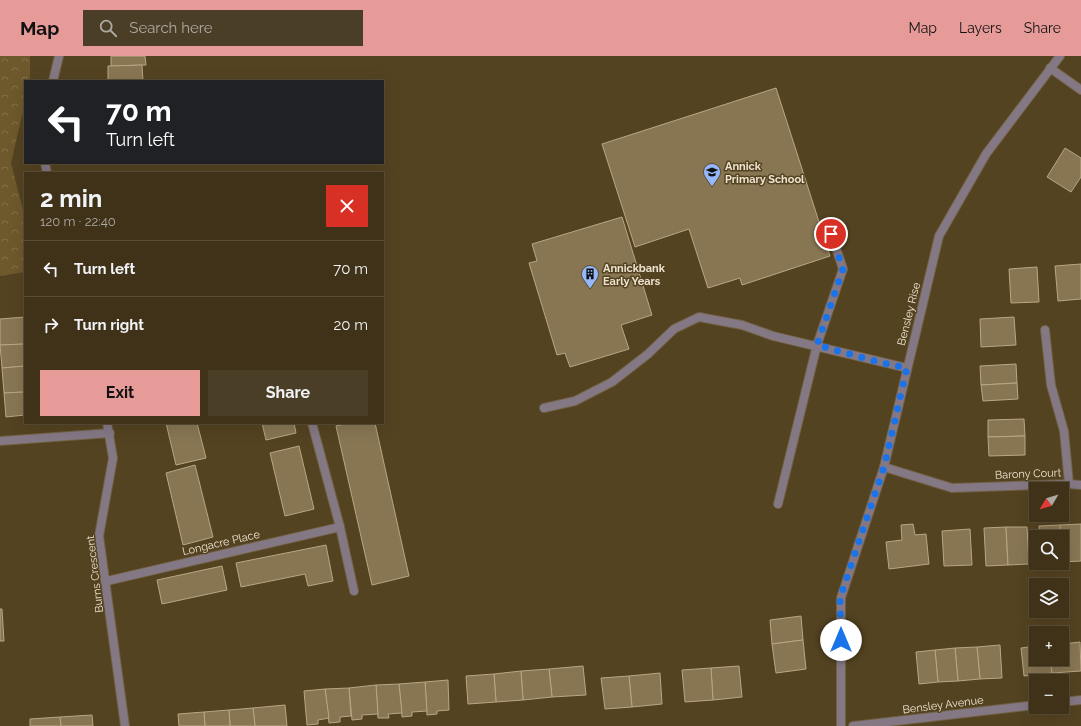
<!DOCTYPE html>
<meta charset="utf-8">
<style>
body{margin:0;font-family:Raleway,sans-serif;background:#4a3e26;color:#f1f3f6;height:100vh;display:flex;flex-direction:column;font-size:15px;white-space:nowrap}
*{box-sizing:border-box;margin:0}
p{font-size:13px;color:#adaaa2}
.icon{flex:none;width:22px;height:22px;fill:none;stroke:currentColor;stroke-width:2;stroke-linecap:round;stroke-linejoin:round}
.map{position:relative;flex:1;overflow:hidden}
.drawer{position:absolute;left:24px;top:116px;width:360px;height:252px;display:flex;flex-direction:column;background:#3f3219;border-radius:0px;box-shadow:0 4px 16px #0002,0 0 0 1px #584d38}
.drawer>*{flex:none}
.guide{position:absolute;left:24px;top:24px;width:360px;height:84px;border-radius:0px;box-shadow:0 4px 16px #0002,0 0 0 1px #584d38;background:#202124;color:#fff;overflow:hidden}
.needle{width:26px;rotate:232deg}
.buttons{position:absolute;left:1029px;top:426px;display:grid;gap:8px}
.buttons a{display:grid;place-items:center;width:40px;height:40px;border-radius:0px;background:#3f3219;box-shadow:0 4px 16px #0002,0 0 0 1px #584d38;font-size:20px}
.pin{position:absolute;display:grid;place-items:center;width:34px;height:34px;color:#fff;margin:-17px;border:2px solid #fff;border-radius:50%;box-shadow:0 1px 4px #0007}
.me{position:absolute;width:44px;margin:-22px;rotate:0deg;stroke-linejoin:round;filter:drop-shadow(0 0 3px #0008)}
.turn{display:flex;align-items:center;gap:14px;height:84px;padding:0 16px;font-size:18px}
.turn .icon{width:52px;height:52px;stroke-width:2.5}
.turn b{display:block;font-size:28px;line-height:34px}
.round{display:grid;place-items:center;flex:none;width:42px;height:42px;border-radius:0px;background:#4a3e26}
.overview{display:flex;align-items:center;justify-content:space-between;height:68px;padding:0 16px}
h1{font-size:24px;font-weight:700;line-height:30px}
.cta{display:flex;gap:8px;margin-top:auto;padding:8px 16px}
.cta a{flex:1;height:46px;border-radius:0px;background:#e69b98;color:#111;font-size:16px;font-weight:700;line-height:46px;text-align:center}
.cta a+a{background:#4a3e26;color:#f1f3f6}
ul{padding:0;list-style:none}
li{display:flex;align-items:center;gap:12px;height:56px;padding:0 16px;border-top:1px solid #584d38}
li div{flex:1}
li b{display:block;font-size:15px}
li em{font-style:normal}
header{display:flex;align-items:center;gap:24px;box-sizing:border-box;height:56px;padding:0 20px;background:#e69b98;color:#111}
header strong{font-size:19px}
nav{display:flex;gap:22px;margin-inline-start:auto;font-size:14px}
.search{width:280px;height:36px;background:#4a3e26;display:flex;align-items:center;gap:10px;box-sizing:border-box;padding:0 14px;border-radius:0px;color:#adaaa2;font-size:15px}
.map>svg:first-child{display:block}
</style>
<header>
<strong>Map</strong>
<div class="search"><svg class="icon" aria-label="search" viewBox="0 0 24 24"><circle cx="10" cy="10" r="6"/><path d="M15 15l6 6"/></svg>Search here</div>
<nav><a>Map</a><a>Layers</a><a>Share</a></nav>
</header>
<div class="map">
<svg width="1081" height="670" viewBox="0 0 1081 670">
<defs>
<pattern id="park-crowns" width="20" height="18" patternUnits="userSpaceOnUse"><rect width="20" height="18" fill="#6e592c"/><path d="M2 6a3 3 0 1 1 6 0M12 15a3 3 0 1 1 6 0" fill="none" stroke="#83714a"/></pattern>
</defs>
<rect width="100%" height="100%" fill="#544321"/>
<polygon fill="url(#park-crowns)" points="0,0 30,0 30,25 25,25 25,47 11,107 25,162 25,216 0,220"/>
<g fill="#887653" stroke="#baa682">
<polygon points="111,0 145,0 146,9 111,10"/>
<polygon points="142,9 143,25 108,25 108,10"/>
<polygon points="776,32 830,200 742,229 740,222 708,232 689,173 635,191 602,88"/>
<polygon points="1065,92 1081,102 1081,121 1071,136 1047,121"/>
<polygon points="622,161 652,259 621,269 629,293 570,311 565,297 557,299 529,207 537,205 532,188"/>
<polygon points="1081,208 1081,243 1058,245 1055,210"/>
<polygon points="1037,211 1039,246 1011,247 1009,213"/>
<polygon points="25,261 25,288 0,289 0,263"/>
<polygon points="1014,261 1016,289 981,291 980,263"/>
<polygon points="25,288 25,310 2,312 0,289"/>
<polygon points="1016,308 1017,327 981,329 980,310"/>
<polygon points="25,310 25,336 4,337 2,312"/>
<polygon points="1017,327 1018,343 983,345 981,329"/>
<polygon points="25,336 25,359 6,361 4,337"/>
<polygon points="1024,363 1025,380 988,381 988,364"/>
<polygon points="166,367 197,367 206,402 176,409"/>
<polygon points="262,367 294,367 296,377 266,384"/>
<polygon points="349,367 375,367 409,520 372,529 336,370"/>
<polygon points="1025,380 1025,399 989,400 988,381"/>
<polygon points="299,390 314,453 285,460 270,397"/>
<polygon points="195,409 213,481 183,489 166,417"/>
<polygon points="913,468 915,479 926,478 929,508 889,513 886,486 902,484 901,469"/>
<polygon points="1081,468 1081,505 1062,506 1062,481 1061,481 1060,469"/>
<polygon points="1060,469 1061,481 1040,481 1039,470"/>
<polygon points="1006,471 1008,509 986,510 984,472"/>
<polygon points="1006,471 1027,471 1029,508 1008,509"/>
<polygon points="970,473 972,509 944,510 942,475"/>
<polygon points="326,489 333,525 308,530 305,518 241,531 236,507"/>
<polygon points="222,510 227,534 162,548 157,524"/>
<polygon points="0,553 2,553 4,585 0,585"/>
<polygon points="801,560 803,584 772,588 770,564"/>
<polygon points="803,584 806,613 776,617 772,588"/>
<polygon points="1080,586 1081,615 1052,617 1050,603 1062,603 1062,588"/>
<polygon points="1000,589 1002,622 980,623 977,591"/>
<polygon points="1036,590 1036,603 1050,603 1052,617 1024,620 1021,592"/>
<polygon points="977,591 980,623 958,625 955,592"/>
<polygon points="955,592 958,625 938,626 935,594"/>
<polygon points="935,594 938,626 919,628 916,596"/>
<polygon points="583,610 586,639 552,641 549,613"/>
<polygon points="739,610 742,641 713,644 711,612"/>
<polygon points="711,612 713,644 685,646 682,614"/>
<polygon points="549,613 552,641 523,644 521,615"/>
<polygon points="521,615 523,644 496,646 494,618"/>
<polygon points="660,617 662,648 632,651 629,620"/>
<polygon points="494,618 496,646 468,648 466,620"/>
<polygon points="629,620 632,651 605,653 601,622"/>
<polygon points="448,624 449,654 437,655 437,658 427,659 425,626"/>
<polygon points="425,626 427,655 412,656 412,660 402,661 399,628"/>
<polygon points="399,628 402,657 388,658 389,662 378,662 376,629"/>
<polygon points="376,629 378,658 362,659 362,663 352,664 349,632"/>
<polygon points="349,632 351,660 340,661 340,666 329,667 325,633"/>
<polygon points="325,633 329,662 318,664 318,668 307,669 304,635"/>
<polygon points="285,649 287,670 255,670 253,652"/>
<polygon points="253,652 255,670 230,670 229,654"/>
<polygon points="229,654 230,670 205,670 204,656"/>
<polygon points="204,656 205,670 179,670 178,658"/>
<polygon points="92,659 93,670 61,670 60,661"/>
<polygon points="60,661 61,670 30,670 30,663"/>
</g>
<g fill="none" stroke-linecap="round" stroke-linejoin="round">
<defs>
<g id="service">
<polyline points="544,352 575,345 612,326 648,298 674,273 699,261 742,269 773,280 907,312"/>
<polyline points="778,448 817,289 843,213 831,177"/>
</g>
<g id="minor">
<polyline points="1050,12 1081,34"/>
<polyline points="53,25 59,0"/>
<polyline points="45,107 47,117"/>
<polyline points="107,367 113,402 99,480 125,670"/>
<polyline points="312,367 340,471 354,535"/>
<polyline points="0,385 110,377"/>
<polyline points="884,411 952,432 1069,428 1064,375 1051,329 1045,274"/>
<polyline points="1069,428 1081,429"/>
<polyline points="107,525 340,471"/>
<polyline points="1062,646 1081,644"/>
<polyline points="841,670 841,542 884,411 939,180 986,98 1060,0"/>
<polyline points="853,670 1036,649"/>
</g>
</defs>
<use href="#service" stroke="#706041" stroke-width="10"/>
<use href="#minor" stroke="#706041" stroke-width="10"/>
<use href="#service" stroke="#847885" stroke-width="8"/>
<use href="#minor" stroke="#847885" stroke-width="8"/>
</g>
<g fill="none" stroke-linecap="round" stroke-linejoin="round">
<polyline stroke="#1a73e8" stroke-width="7" stroke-dasharray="0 12.6" points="831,178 843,213 817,289 878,306 907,312 884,411 840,542 841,584"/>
</g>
<defs>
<symbol id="school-pin" viewBox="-11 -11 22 30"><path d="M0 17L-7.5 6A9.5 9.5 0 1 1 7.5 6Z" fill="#94b7fd" stroke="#544321"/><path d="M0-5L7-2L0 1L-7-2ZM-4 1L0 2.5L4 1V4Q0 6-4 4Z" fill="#111"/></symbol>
<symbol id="building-pin" viewBox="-11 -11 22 30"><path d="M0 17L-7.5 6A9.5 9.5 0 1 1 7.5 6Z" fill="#94b7fd" stroke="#544321"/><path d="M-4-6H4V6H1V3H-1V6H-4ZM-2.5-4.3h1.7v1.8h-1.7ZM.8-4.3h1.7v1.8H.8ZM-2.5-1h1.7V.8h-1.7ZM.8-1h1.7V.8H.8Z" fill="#111"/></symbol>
</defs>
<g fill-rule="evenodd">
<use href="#school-pin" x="702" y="106" width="20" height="27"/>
<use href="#building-pin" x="580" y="208" width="20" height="27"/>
</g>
<g text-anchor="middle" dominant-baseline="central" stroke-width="3" stroke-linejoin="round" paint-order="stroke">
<g font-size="11" font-weight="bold" fill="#eee4d1" stroke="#544321" text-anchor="start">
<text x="725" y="110">Annick<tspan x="725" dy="13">Primary School</tspan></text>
<text x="603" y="212">Annickbank<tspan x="603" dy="13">Early Years</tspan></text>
</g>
<g font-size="11" fill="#eee4d1" stroke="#544321">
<text transform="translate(909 258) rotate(-76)">Bensley Rise</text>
<text transform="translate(1028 418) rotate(-2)">Barony Court</text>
<text transform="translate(221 487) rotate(-13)">Longacre Place</text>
<text transform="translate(95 518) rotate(-97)">Burns Crescent</text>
<text transform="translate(943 649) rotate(-7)">Bensley Avenue</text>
</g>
</g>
</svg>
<div class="buttons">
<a><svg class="needle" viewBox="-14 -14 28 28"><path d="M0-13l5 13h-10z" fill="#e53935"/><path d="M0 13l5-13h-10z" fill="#adaaa2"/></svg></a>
<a><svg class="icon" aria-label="search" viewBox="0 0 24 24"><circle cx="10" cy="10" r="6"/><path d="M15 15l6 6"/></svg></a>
<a><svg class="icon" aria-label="layers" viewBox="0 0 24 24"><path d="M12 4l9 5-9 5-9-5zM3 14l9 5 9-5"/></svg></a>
<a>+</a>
<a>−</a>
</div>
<div class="pin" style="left:831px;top:178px;background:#d93025"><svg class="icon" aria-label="arrive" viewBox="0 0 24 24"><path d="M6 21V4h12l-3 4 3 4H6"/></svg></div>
<svg class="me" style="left:841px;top:584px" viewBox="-20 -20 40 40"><circle r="19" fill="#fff"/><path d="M0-13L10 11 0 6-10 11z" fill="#1a73e8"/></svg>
<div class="guide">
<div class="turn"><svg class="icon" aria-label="left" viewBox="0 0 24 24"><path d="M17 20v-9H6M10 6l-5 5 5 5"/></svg><div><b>70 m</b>Turn left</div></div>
</div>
<section class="drawer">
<div class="overview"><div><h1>2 min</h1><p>120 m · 22:40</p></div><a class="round" style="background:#d93025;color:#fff"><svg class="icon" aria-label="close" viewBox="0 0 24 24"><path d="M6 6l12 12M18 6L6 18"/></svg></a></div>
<ul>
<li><svg class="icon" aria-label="left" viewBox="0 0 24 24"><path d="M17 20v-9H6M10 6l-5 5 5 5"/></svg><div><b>Turn left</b></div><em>70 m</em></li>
<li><svg class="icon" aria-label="right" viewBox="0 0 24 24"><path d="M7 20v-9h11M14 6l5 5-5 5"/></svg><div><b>Turn right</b></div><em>20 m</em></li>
</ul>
<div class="cta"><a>Exit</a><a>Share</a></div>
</section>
</div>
